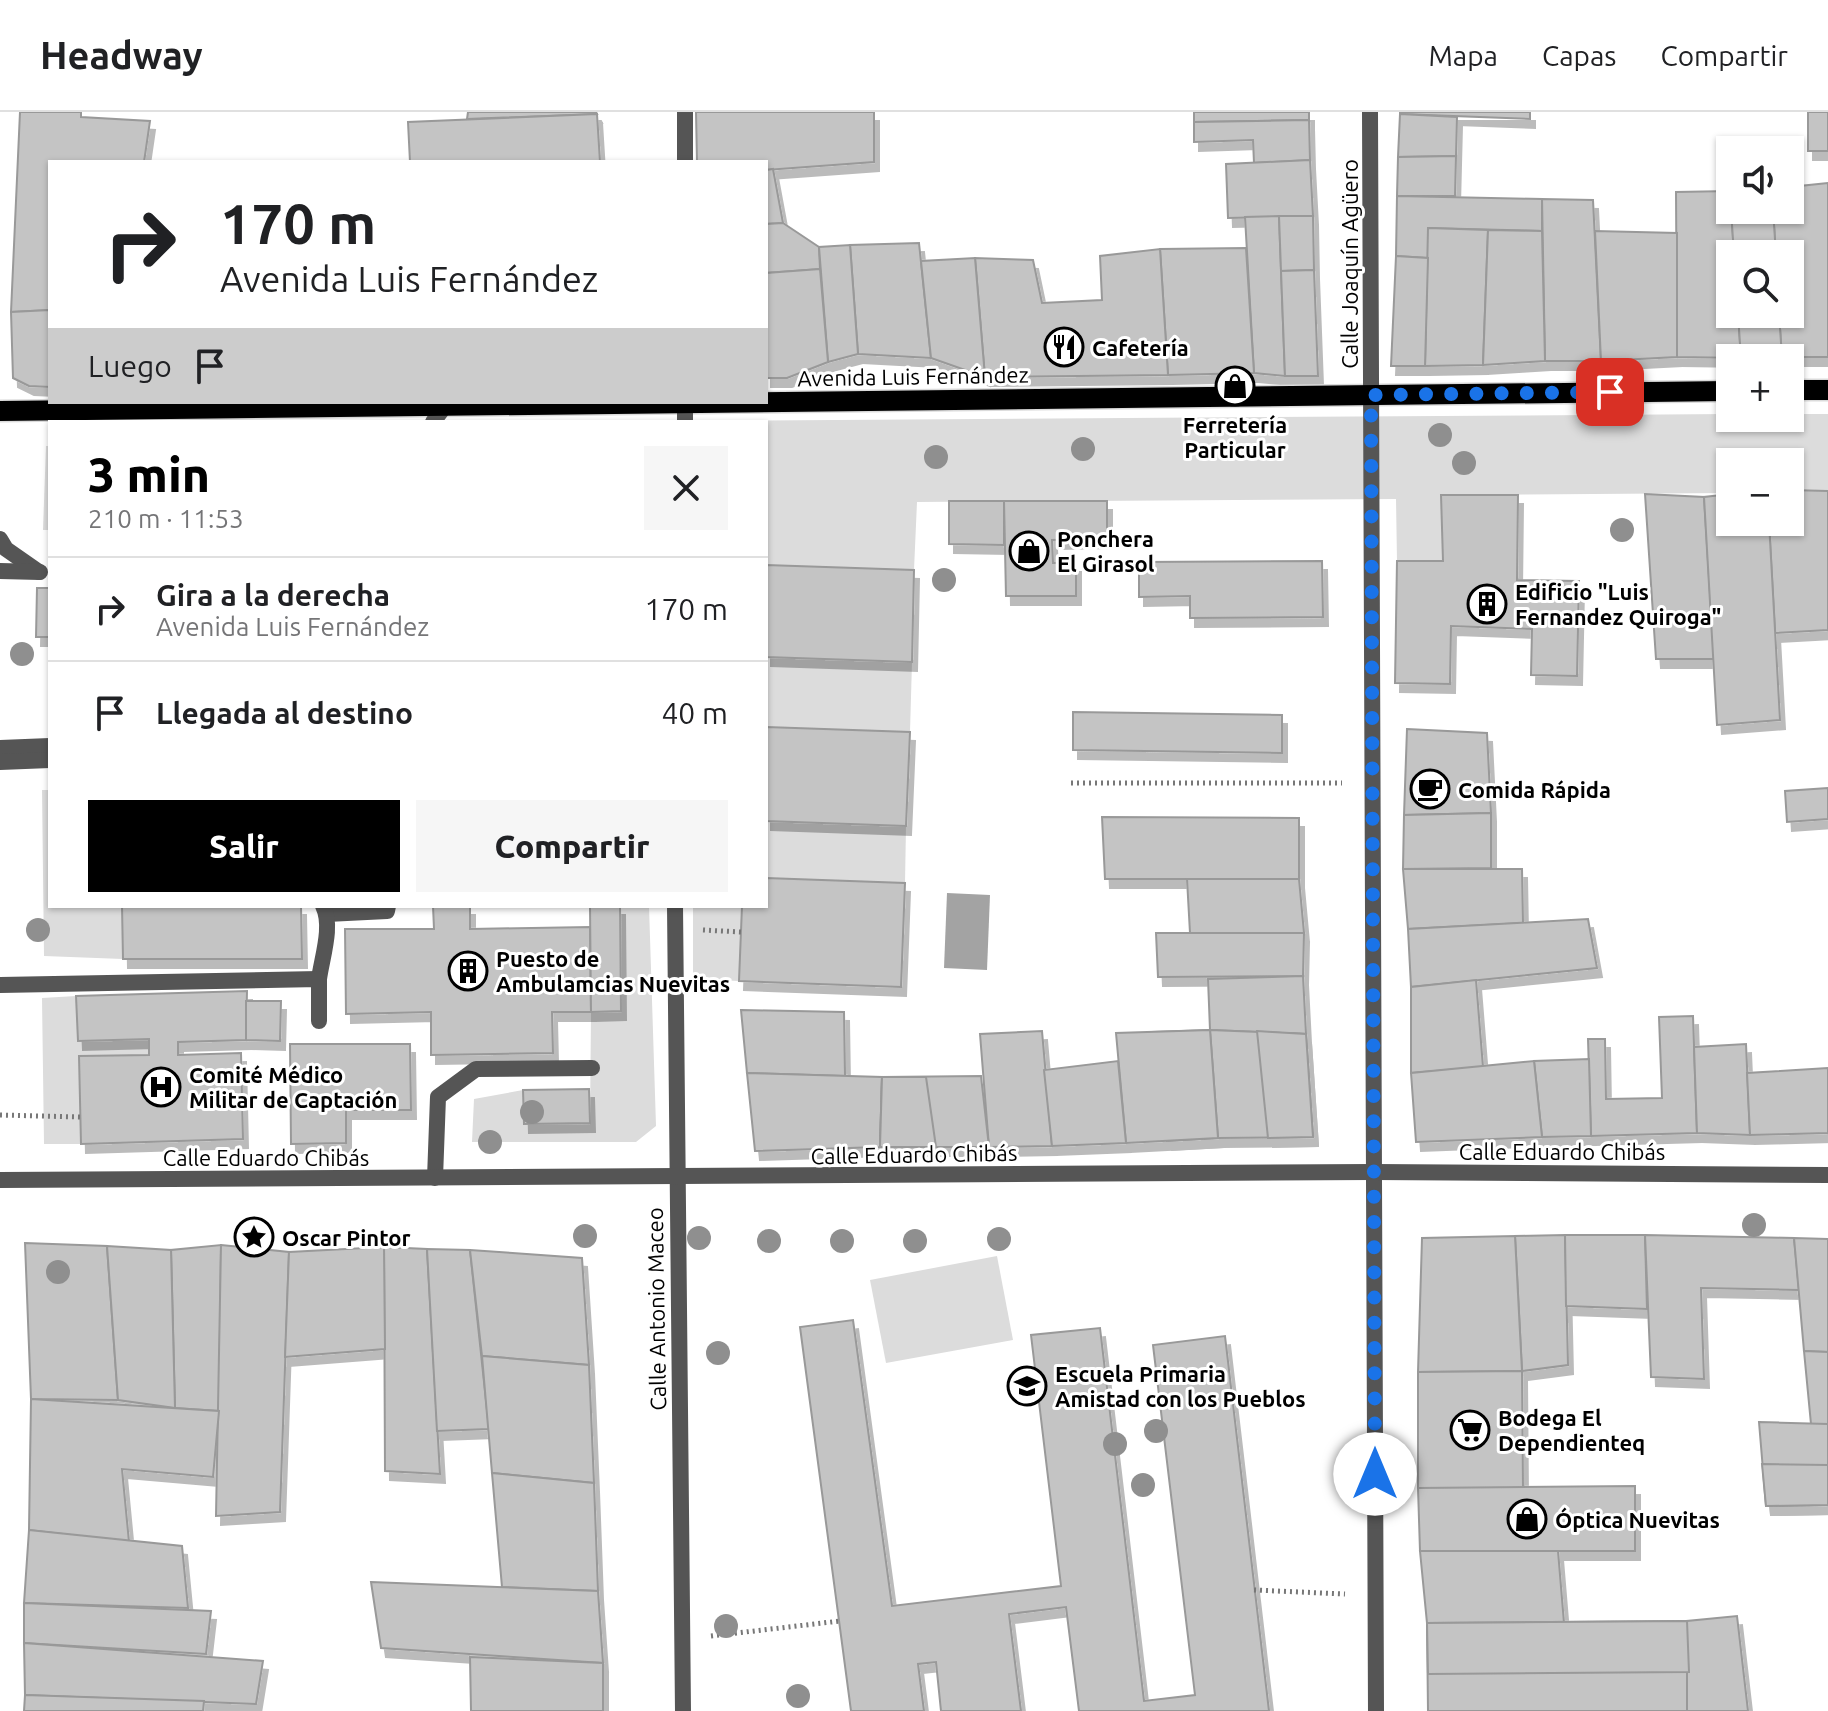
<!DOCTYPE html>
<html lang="es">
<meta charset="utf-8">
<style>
body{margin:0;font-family:Ubuntu,sans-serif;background:#f6f6f6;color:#202124;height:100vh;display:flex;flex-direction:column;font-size:30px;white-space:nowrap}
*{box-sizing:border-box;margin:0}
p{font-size:26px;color:#757577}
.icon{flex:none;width:44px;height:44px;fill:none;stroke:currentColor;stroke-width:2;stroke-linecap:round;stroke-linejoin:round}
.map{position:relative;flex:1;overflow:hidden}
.panel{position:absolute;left:48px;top:308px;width:720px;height:488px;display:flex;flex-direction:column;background:#fff;border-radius:0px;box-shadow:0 2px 6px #0004}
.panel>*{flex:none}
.hud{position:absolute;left:48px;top:48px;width:720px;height:244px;border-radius:0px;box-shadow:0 2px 6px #0004;background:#fff;color:#202124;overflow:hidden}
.tools{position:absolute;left:1716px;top:24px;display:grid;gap:16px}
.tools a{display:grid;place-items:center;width:88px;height:88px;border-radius:0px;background:#fff;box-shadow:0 2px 6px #0004;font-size:40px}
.pin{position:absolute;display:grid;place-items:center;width:68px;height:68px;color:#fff;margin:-34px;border-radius:16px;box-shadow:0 4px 12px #0006}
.me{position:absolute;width:88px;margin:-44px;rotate:0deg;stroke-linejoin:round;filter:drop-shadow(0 0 6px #0008)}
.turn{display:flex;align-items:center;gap:28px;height:168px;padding:0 40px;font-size:36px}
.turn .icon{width:104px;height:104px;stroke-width:2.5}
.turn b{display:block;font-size:56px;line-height:68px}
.then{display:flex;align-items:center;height:76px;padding:0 40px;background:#0003;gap:16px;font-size:30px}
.round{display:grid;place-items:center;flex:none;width:84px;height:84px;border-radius:0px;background:#f6f6f6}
.headline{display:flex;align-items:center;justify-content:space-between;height:136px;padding:0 40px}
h1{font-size:48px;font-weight:800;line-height:60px;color:#000}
.primary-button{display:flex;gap:16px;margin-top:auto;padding:16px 40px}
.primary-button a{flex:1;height:92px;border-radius:0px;background:#000;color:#fff;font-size:32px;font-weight:800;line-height:92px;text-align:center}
.primary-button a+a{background:#f6f6f6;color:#202124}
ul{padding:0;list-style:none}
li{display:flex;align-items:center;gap:24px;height:104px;padding:0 40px;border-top:2px solid #e0e0e0}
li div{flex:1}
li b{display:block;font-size:30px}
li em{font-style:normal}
header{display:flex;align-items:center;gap:48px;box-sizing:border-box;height:112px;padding:0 40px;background:#fff;border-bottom:2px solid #e0e0e0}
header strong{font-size:38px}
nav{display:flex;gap:44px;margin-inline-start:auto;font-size:28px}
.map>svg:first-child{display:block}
</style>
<header>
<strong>Headway</strong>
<nav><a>Mapa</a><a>Capas</a><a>Compartir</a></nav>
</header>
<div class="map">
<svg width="1828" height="1599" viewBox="0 0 1828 1599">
<defs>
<filter id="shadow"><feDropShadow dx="5" dy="9" stdDeviation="0" flood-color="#0004"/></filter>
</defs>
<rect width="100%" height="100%" fill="#fff"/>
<g fill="#dcdcdc">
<polygon points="1730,302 1730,306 1790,306 1790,302 1828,302 1828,380 1790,381 1790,350 1730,350 1730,381 1442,383 1443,449 1397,449 1396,387 917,390 914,458 766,453 766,310 695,309"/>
<polygon points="46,334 50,334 50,418 43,418"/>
<polygon points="766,545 912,550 910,620 766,615"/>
<polygon points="42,678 50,678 50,794 122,794 123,847 44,844"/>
<polygon points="766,709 906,714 905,771 766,766"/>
<polygon points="620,794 649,794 656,1014 636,1030 472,1030 474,987 523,978 524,1012 590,1011 591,900 621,899"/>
<polygon points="693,794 742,794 739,869 693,867"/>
<polygon points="76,884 78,929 149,927 149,943 79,945 81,1032 44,1032 42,886"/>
<polygon points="997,1144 1013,1228 886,1251 870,1168"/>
</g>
<polygon fill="#a3a3a3" points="947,781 990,783 987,858 944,856"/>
<g fill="#c4c4c4" stroke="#999" stroke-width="2" filter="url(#shadow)">
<polygon points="20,0 81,0 81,5 150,9 144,50 50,50 50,198 11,200"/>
<polygon points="468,0 596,0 597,2 467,7"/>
<polygon points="696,0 874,0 874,50 766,58 766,50 697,50"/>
<polygon points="1194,0 1309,0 1309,8 1194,10"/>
<polygon points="1400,0 1530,0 1530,7 1400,2"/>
<rect x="1808" y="0" width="20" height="39"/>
<polygon points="597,2 600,50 410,50 408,10"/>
<polygon points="1400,2 1457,5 1456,44 1398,45"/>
<polygon points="1309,8 1310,48 1254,51 1253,28 1194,30 1194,10"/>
<polygon points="1456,44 1455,84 1397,84 1398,45"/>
<polygon points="1310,48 1313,104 1228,106 1226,52"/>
<polygon points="773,57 783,111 766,112 766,58"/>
<polygon points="1828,71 1828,245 1782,245 1779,202 1790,202 1790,142 1776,142 1773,98 1790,98 1790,75"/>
<polygon points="1730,79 1734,142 1730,142 1730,202 1738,202 1741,246 1677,245 1676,80"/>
<polygon points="1397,84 1542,87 1542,119 1428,116 1428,146 1396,144"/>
<polygon points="1542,87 1593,88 1601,249 1545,249"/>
<polygon points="1731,98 1773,98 1776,142 1734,142"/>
<polygon points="1279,104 1285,264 1254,261 1245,105"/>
<polygon points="1279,104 1313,104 1314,158 1281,159"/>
<polygon points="783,111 819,135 820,157 766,161 766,112"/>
<polygon points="1428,116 1488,118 1483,253 1425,254"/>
<polygon points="1488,118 1542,119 1545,249 1483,253"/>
<polygon points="1595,119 1677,121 1677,245 1601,249"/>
<polygon points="919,131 931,246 858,242 850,133"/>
<polygon points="850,133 858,242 828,250 819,135"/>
<polygon points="1246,136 1254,261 1168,263 1160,137"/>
<polygon points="1160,137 1168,263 985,265 975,146 1033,148 1042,191 1102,188 1100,144"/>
<polygon points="1396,144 1428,146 1425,254 1391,254"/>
<polygon points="975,146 985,265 931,246 921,149"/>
<polygon points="820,157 828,250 787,266 766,266 766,161"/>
<polygon points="1314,158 1318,264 1285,264 1281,159"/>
<polygon points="50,198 50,275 29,274 13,266 11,200"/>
<polygon points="1738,202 1779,202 1782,245 1741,246"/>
<polygon points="1790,378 1828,379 1828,518 1775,521 1769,410 1790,410"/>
<polygon points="1645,382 1704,385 1714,547 1656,547"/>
<polygon points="1730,382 1730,410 1769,410 1780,608 1717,613 1704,385"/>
<polygon points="1441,383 1518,383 1517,468 1579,469 1577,564 1531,563 1532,517 1451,514 1450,572 1395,571 1397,449 1443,449"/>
<polygon points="949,389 1004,389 1004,433 949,432"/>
<polygon points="1004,389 1107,389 1107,427 1052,428 1053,451 1076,451 1076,484 1006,484"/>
<polygon points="1322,449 1323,505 1190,506 1190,484 1139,485 1139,450"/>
<polygon points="766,453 914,458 912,550 766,545"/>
<polygon points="37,476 50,476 50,525 36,525"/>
<polygon points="1073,600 1282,603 1282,641 1073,638"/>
<polygon points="766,615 910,620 906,714 766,709"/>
<polygon points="1407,617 1487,621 1491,701 1404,703"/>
<polygon points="1828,676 1828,707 1787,710 1785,679"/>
<polygon points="1491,701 1491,756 1403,757 1404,703"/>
<polygon points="1102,705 1299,706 1299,767 1105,767"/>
<polygon points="1403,757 1522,757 1523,811 1408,817"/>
<polygon points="766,766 905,771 901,875 739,869 742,794 766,794"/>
<polygon points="1187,767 1299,767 1304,821 1190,821"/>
<polygon points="122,794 301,794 302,847 123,847"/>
<polygon points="433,794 470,794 470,817 590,815 591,900 552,900 553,941 431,943 431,900 346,902 345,817 434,817"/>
<polygon points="590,794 620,794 621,899 591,900"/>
<polygon points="1588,807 1597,856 1411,875 1408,817"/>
<polygon points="1156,821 1304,821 1303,864 1158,865"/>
<polygon points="1303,864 1306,922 1210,918 1208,867"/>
<polygon points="1476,868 1483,955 1411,961 1411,875"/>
<polygon points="247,879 246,928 178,930 178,943 241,941 243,1027 81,1032 79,944 149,943 149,927 78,929 76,884"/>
<polygon points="246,889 281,889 280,929 246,928"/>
<polygon points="741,898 844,900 845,964 747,961"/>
<polygon points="1693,904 1697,1021 1591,1024 1588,927 1605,927 1606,987 1662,986 1659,905"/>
<polygon points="1210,918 1218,1026 1167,1029 1153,920"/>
<polygon points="1210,918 1306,922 1313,1025 1218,1026"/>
<polygon points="1210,918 1218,1026 1126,1031 1116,921"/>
<polygon points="1042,919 1052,1034 989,1035 980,922"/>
<polygon points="1257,919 1306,922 1313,1025 1268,1026"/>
<polygon points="290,932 410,932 411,998 346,998 346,1031 291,1032"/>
<polygon points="1746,932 1750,1023 1697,1021 1694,935"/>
<polygon points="1589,947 1591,1024 1542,1025 1534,949"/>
<polygon points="1118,949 1126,1031 1052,1034 1044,958"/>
<polygon points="1534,949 1542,1025 1416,1030 1411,961"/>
<polygon points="1828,956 1828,1021 1750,1023 1747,961"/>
<polygon points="747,961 882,965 880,1035 755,1039"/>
<polygon points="981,964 989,1035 880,1035 882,965"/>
<polygon points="882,965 926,965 936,1035 880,1035"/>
<polygon points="589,977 590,1011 524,1012 523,978"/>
<polygon points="1565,1123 1568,1253 1522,1259 1515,1124"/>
<polygon points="1565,1123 1645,1123 1647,1197 1566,1194"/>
<polygon points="1645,1123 1794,1126 1799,1178 1701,1176 1704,1267 1651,1265"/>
<polygon points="1515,1124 1522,1259 1418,1260 1422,1126"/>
<polygon points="1794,1126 1828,1127 1828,1240 1804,1239"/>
<polygon points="25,1131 107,1134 118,1288 31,1287"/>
<polygon points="221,1133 219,1299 175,1296 171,1138"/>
<polygon points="221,1133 289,1140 280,1400 216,1404"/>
<polygon points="107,1134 171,1138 175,1296 118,1288"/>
<polygon points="384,1135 427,1137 440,1362 385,1359"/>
<polygon points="384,1135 385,1237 285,1245 289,1140"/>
<polygon points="427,1137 470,1138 489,1317 437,1319"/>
<polygon points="470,1138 582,1146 589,1253 482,1244"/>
<polygon points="853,1208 892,1494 1061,1474 1031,1223 1100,1216 1144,1589 1195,1583 1153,1233 1225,1224 1269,1599 1079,1599 1066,1495 1009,1502 1021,1599 941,1599 936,1550 918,1552 924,1599 851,1599 800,1215"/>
<polygon points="1804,1239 1828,1240 1828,1312 1811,1312"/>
<polygon points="482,1244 589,1253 594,1371 492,1361"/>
<polygon points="1522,1259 1523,1376 1418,1376 1418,1260"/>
<polygon points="31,1287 219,1299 213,1365 122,1357 129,1430 29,1418"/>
<polygon points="1759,1310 1828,1312 1828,1393 1766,1394"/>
<polygon points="1762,1352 1828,1353 1828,1393 1766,1394"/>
<polygon points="492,1361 594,1371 598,1479 502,1475"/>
<polygon points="1635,1374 1635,1439 1420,1439 1418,1376"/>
<polygon points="29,1418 182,1434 188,1496 24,1491"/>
<polygon points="1420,1439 1558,1439 1564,1511 1427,1511"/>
<polygon points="371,1470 598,1479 603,1551 381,1536"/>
<polygon points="24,1491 211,1499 206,1542 24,1531"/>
<polygon points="1737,1504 1748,1599 1687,1599 1687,1509"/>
<polygon points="1687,1509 1687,1599 1428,1599 1427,1511"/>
<polygon points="1687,1509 1689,1560 1428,1562 1427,1511"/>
<polygon points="24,1531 263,1549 256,1592 25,1583"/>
<polygon points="470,1545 603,1551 603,1599 471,1599"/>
<polygon points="25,1583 204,1589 203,1599 24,1599"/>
</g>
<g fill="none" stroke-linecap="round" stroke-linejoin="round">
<defs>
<g id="primary">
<polyline points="1790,278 1828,278"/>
<polyline points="0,299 1730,279"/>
</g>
</defs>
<use href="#primary" stroke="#dbdbdb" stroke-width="23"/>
<g stroke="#777" stroke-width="5" stroke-dasharray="2 4" stroke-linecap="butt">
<polyline points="1071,671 1342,671"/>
<polyline points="703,818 741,820"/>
<polyline points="0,1003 81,1005"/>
<polyline points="1254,1478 1345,1482"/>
<polyline points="711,1524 840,1509"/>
</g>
<g stroke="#555" stroke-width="16">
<polyline points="433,310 445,294"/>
<polyline points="0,427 6,437 39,460"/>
<polyline points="0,459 40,460"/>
<polyline points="0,636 50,634"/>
<polyline points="0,650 50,648"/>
<polyline points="327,802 387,799 388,794"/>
<path d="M319,867C322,845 333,814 323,794"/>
<polyline points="0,873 319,867 319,909"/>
<polyline points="435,1066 438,985 476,957 592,956"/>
</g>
<g stroke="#555" stroke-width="16">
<polyline points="1370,0 1376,1599"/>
<polyline points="685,50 685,0"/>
<polyline points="685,310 685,290"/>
<polyline points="675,794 683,1599"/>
<polyline points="0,1068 1374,1060 1828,1063"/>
</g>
<use href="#primary" stroke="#000" stroke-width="20"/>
</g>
<g fill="#8f8f8f">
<circle cx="1440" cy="323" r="12"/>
<circle cx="1083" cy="337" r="12"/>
<circle cx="936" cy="345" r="12"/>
<circle cx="1464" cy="351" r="12"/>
<circle cx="1622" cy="418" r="12"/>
<circle cx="944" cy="468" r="12"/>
<circle cx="22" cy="542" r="12"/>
<circle cx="38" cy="818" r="12"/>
<circle cx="532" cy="1000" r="12"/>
<circle cx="490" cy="1030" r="12"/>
<circle cx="1754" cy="1113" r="12"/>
<circle cx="585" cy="1124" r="12"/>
<circle cx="699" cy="1126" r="12"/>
<circle cx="999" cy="1127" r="12"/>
<circle cx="769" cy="1129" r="12"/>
<circle cx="842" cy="1129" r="12"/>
<circle cx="915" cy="1129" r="12"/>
<circle cx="58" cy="1160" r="12"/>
<circle cx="718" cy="1241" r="12"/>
<circle cx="1156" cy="1319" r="12"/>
<circle cx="1115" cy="1332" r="12"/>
<circle cx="1143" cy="1373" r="12"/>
<circle cx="726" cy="1514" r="12"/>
<circle cx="798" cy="1584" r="12"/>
</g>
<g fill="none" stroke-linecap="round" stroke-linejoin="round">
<polyline stroke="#1a73e8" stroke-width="14" stroke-dasharray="0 25.2" points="1375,1362 1371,283 1610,280"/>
</g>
<defs>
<symbol id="restaurant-ring" viewBox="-11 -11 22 22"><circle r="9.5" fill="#fff" stroke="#000" stroke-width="1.5"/><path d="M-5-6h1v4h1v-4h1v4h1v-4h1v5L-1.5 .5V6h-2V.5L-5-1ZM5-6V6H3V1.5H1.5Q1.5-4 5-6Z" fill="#000"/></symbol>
<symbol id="shop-ring" viewBox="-11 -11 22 22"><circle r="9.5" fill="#fff" stroke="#000" stroke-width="1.5"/><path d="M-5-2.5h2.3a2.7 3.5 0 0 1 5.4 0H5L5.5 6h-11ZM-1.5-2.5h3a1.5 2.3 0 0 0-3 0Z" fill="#000"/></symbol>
<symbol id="building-ring" viewBox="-11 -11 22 22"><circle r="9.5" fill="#fff" stroke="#000" stroke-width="1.5"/><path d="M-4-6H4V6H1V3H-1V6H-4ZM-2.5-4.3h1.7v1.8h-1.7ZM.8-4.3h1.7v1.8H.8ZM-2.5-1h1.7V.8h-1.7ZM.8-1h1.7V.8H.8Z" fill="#000"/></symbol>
<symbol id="cafe-ring" viewBox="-11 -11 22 22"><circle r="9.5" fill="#fff" stroke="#000" stroke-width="1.5"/><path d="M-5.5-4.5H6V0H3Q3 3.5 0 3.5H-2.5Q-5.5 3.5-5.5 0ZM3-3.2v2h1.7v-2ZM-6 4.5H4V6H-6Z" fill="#000"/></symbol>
<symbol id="hospital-ring" viewBox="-11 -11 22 22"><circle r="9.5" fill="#fff" stroke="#000" stroke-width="1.5"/><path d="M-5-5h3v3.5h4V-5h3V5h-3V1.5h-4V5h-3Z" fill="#000"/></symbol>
<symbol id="sight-ring" viewBox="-11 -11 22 22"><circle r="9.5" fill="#fff" stroke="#000" stroke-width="1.5"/><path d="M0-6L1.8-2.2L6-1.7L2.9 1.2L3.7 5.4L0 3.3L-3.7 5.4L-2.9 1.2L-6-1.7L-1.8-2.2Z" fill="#000"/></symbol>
<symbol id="school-ring" viewBox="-11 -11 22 22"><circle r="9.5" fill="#fff" stroke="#000" stroke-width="1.5"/><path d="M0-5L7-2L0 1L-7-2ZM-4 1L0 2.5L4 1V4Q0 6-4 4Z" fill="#000"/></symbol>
<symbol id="supermarket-ring" viewBox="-11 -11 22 22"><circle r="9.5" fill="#fff" stroke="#000" stroke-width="1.5"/><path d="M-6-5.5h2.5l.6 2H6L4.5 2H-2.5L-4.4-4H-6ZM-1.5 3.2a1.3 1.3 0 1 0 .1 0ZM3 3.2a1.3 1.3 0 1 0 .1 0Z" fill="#000"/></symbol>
</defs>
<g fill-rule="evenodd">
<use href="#restaurant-ring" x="1042" y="213" width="44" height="44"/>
<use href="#shop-ring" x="1213" y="252" width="44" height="44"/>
<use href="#shop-ring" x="1007" y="417" width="44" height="44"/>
<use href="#building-ring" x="1465" y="470" width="44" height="44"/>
<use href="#cafe-ring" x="1408" y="655" width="44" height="44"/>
<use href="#building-ring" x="446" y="837" width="44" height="44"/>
<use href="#hospital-ring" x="139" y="953" width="44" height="44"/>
<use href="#sight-ring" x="232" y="1103" width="44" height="44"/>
<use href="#school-ring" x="1005" y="1252" width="44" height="44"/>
<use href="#supermarket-ring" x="1448" y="1296" width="44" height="44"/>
<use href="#shop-ring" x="1505" y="1385" width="44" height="44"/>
</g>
<g text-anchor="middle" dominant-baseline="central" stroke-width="6" stroke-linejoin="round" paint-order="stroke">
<g font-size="22" fill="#000" stroke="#fff">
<text transform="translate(1349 152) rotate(-90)">Calle Joaquín Agüero</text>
<text transform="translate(913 264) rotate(-1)">Avenida Luis Fernández</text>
<text x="1562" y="1039">Calle Eduardo Chibás</text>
<text transform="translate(914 1042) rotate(-1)">Calle Eduardo Chibás</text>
<text x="266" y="1045">Calle Eduardo Chibás</text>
<text transform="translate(656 1197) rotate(-91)">Calle Antonio Maceo</text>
</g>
<g font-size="22" font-weight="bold" fill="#000" stroke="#fff" text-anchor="start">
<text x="1092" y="235">Cafetería</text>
<text x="1235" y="312" text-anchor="middle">Ferretería<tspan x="1235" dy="25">Particular</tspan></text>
<text x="1057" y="426">Ponchera<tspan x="1057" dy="25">El Girasol</tspan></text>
<text x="1515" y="479">Edificio "Luis<tspan x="1515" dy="25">Fernandez Quiroga"</tspan></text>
<text x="1458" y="677">Comida Rápida</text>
<text x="496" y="846">Puesto de<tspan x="496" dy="25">Ambulamcias Nuevitas</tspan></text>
<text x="189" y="962">Comité Médico<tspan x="189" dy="25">Militar de Captación</tspan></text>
<text x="282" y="1125">Oscar Pintor</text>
<text x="1055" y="1261">Escuela Primaria<tspan x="1055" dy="25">Amistad con los Pueblos</tspan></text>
<text x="1498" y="1305">Bodega El<tspan x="1498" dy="25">Dependienteq</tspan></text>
<text x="1555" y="1407">Óptica Nuevitas</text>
</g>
</g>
</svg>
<div class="tools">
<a><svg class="icon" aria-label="sound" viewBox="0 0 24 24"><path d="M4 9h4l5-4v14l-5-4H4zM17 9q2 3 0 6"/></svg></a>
<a><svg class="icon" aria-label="search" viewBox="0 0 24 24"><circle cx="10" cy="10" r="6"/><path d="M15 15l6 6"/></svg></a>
<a>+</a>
<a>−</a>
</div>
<div class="pin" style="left:1610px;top:280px;background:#d93025"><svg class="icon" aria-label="arrive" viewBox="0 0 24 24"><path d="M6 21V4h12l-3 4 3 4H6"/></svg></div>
<svg class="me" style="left:1375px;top:1362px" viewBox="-20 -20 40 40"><circle r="19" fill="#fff"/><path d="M0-13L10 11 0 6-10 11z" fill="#1a73e8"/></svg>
<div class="hud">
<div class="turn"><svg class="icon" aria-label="right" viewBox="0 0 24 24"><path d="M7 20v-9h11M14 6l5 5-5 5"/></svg><div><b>170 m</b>Avenida Luis Fernández</div></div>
<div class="then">Luego<svg class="icon" aria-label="arrive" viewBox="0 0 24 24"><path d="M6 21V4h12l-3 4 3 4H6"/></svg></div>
</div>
<section class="panel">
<div class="headline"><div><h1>3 min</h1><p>210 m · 11:53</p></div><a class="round"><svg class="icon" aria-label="close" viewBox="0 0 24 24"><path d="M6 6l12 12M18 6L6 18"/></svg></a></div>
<ul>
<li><svg class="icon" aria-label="right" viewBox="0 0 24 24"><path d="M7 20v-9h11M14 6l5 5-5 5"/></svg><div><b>Gira a la derecha</b><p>Avenida Luis Fernández</p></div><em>170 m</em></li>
<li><svg class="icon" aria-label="arrive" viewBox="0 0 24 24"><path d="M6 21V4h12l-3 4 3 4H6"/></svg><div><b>Llegada al destino</b></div><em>40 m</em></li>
</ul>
<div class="primary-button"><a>Salir</a><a>Compartir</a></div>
</section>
</div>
